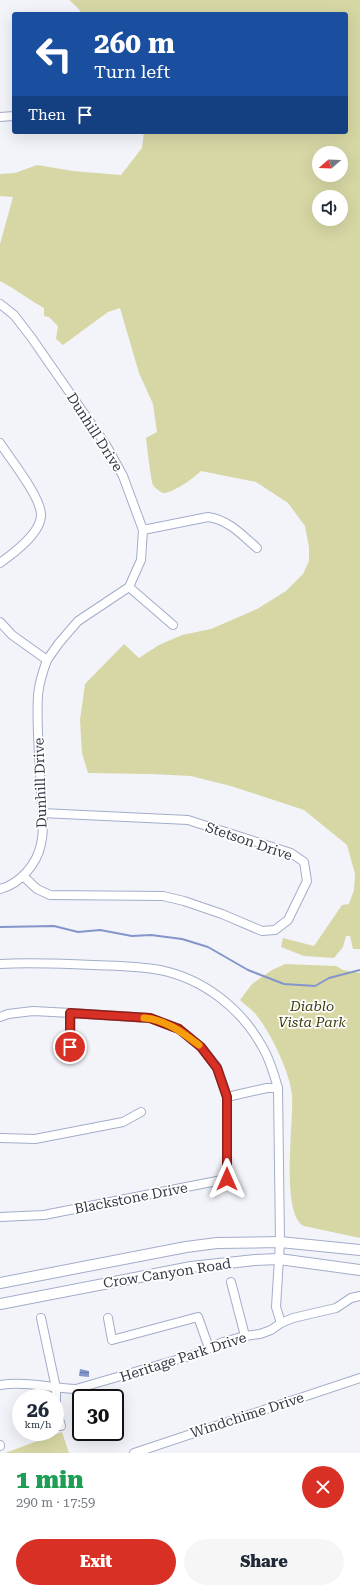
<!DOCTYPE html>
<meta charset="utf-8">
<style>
body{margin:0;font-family:"Roboto Serif",serif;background:#f6f6f7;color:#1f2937;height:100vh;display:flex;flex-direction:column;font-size:15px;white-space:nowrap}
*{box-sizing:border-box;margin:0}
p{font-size:13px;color:#747a83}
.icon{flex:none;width:22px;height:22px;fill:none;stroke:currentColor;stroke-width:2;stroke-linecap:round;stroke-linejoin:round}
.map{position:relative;height:1453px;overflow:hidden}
.sheet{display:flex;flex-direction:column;background:#fff;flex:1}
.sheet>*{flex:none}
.guide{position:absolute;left:12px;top:12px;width:336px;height:122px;border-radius:4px;box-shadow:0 4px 16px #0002;background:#1a4fa0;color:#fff;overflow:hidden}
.needle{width:26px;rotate:251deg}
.fabs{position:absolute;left:312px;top:146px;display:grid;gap:8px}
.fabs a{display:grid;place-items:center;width:36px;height:36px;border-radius:50%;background:#fff;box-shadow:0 4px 16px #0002;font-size:20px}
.speed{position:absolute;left:12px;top:1389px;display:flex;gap:8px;font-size:20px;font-weight:700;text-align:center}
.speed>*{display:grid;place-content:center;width:52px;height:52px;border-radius:50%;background:#fff;box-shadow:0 4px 16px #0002;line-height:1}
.speed small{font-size:10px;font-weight:400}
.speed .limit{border:2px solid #111;border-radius:6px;background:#fff;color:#111}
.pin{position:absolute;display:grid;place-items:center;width:34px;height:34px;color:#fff;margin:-17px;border:2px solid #fff;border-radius:50%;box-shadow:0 1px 4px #0007}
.me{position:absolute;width:44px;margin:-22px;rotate:0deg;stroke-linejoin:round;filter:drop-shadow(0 0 3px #0008)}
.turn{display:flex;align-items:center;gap:14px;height:84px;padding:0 16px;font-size:18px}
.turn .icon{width:52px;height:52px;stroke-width:2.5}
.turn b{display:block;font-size:28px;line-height:34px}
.then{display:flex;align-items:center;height:38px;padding:0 16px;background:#0003;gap:8px;font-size:15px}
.round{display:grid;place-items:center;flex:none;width:42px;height:42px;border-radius:21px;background:#f6f6f7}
.headline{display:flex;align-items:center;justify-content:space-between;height:68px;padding:0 16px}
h1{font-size:24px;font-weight:800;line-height:30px;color:#1e9e55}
.button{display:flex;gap:8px;margin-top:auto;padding:8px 16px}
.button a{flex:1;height:46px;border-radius:24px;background:#d93025;color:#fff;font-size:16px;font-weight:800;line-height:46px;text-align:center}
.button a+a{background:#f6f6f7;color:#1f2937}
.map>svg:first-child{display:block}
</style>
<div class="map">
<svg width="360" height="1453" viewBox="0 0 360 1453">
<defs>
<pattern id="water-rules" width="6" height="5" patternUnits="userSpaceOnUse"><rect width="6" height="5" fill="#8395ca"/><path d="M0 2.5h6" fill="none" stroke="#6c7ba6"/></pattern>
</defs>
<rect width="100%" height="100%" fill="#f2f4fa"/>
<g fill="#d7d7a5" fill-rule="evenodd">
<path d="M69,0H360V949H353L350,936H346L343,947L334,958L304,956L281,947L283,938L314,946L342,905L349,904L354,890L355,874L347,845L304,810L231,786L191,776L150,774L88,773L82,753L80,720L85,684L124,644L139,658L159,645L182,635L211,629L257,609L286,591L303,574L309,561V547L305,526L288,503L256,482L201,471C195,477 172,494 163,493C160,492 155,488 153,485C151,481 147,446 146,438L157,432L153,404L139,373L120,308L108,312L63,345L56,339L58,326L49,317L44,316V308C29,300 16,289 0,281V244L13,197L0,196V174L15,173L37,165L73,171L121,175L142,148L144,132H346V14H82L78,8ZM319,153H341V175H319ZM319,197H341V219H319Z"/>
<path d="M285,964L336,966L343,970L360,973V1238L304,1226C280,1215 294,1120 292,1096C291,1075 271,1033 257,1016C253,1010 245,1005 240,1000L252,984L272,970Z"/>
<polygon points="62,1432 69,1453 5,1453"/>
</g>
<polygon fill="url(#water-rules)" points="80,1369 89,1371 89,1377 79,1376"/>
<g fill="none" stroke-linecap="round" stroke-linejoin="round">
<polyline stroke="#8395ca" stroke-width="2" points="0,927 54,926 78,932 100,930 132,936 151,935 182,939 208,947 248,970 284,984 315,986 329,978 360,970"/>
<defs>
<g id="minor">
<polyline points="0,117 14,116"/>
<polyline points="0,304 14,315 31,337 106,445 123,476 143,530 141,560 129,587 78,621 59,643 47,660 12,635 0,622"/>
<path d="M0,443C11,460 41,497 41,515C41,533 14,553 0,563"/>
<path d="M143,530L208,517C229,520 242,535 257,548"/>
<polyline points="129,587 173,625"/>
<polyline points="23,876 37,889 50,895 163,896 184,901 222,914 262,931 275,930 288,920 307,881 304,862 291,853 188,820 42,813"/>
<path d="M0,889C20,884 37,864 41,844C45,827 42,809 41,792C40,760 36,727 38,695C39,683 43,671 47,660"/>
<path d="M0,964C31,962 63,964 94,965C116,966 138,966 160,970C204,979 242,1009 263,1048C270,1060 274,1074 278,1088L280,1242L276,1307L281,1323"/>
<polyline points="0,1017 8,1014 33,1011 71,1013 150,1018 179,1029 201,1047 217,1067 227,1097 227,1179 44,1215 0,1217"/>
<polyline points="70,1047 71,1013"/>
<polyline points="227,1097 267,1088 278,1088"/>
<polyline points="0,1138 35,1139 123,1122 141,1112"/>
<polyline points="231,1282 245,1336"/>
<polyline points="41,1318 56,1388 56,1409 61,1426"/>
<polyline points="108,1318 112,1340 198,1317 209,1348"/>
<path d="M0,1385C25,1381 51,1388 76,1389L193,1355L223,1342L245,1336L260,1334L271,1330L281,1323L293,1318L336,1308L351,1298L360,1296"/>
<polyline points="0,1445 0,1446"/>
<polyline points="134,1453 360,1378"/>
</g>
<g id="major">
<polyline points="0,1283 186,1247 217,1243 280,1242 360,1250"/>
<polyline points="0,1304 191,1267 255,1260 279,1259 360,1270"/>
</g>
</defs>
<use href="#minor" stroke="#a2adca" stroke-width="10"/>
<use href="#major" stroke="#a2adca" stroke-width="12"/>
<use href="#minor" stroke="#fff" stroke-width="8"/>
<use href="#major" stroke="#fff" stroke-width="10"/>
</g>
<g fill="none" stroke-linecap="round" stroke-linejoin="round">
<defs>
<polyline id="route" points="70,1047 70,1013 150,1018 179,1029 201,1047 217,1068 227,1097 227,1179"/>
</defs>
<use href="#route" stroke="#8d1f18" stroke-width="10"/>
<use href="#route" stroke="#d93025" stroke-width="7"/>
<path stroke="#f59e0b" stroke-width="7" d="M144,1018C165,1019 183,1033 199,1045"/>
</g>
<g text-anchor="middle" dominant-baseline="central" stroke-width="3.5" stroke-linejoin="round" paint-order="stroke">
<g font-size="14" fill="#343945" stroke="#fff">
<text transform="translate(95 432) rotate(57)">Dunhill Drive</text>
<text transform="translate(40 783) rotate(-92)">Dunhill Drive</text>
<text transform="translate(249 841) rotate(19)">Stetson Drive</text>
<text transform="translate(131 1198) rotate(-11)">Blackstone Drive</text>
<text transform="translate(167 1273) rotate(-9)">Crow Canyon Road</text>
<text transform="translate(183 1357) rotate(-18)">Heritage Park Drive</text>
<text transform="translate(247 1415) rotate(-18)">Windchime Drive</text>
</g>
<g font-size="14" font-style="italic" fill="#3f3e0d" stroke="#fff">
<text x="312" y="1006">Diablo<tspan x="312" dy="16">Vista Park</tspan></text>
</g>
</g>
</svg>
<div class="fabs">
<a><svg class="needle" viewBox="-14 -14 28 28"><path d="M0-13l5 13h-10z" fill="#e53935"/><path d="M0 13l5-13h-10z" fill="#747a83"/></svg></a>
<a><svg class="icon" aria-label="sound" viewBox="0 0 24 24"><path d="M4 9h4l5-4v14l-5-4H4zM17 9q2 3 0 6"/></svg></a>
</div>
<div class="speed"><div>26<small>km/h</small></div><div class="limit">30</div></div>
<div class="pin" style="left:70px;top:1047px;background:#d93025"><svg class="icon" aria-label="arrive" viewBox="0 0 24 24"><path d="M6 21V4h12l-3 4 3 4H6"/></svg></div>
<svg class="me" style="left:227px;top:1179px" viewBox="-20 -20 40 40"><path d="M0-17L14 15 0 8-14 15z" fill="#d93025" stroke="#fff" stroke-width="4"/></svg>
<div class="guide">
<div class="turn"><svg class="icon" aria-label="left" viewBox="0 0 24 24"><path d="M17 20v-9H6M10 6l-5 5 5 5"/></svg><div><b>260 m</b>Turn left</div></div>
<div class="then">Then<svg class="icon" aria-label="arrive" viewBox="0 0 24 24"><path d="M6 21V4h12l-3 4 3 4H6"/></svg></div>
</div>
</div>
<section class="sheet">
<div class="headline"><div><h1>1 min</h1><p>290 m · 17:59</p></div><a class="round" style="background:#d93025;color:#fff"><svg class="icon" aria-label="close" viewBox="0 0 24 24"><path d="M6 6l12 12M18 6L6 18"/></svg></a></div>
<div class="button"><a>Exit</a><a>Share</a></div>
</section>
